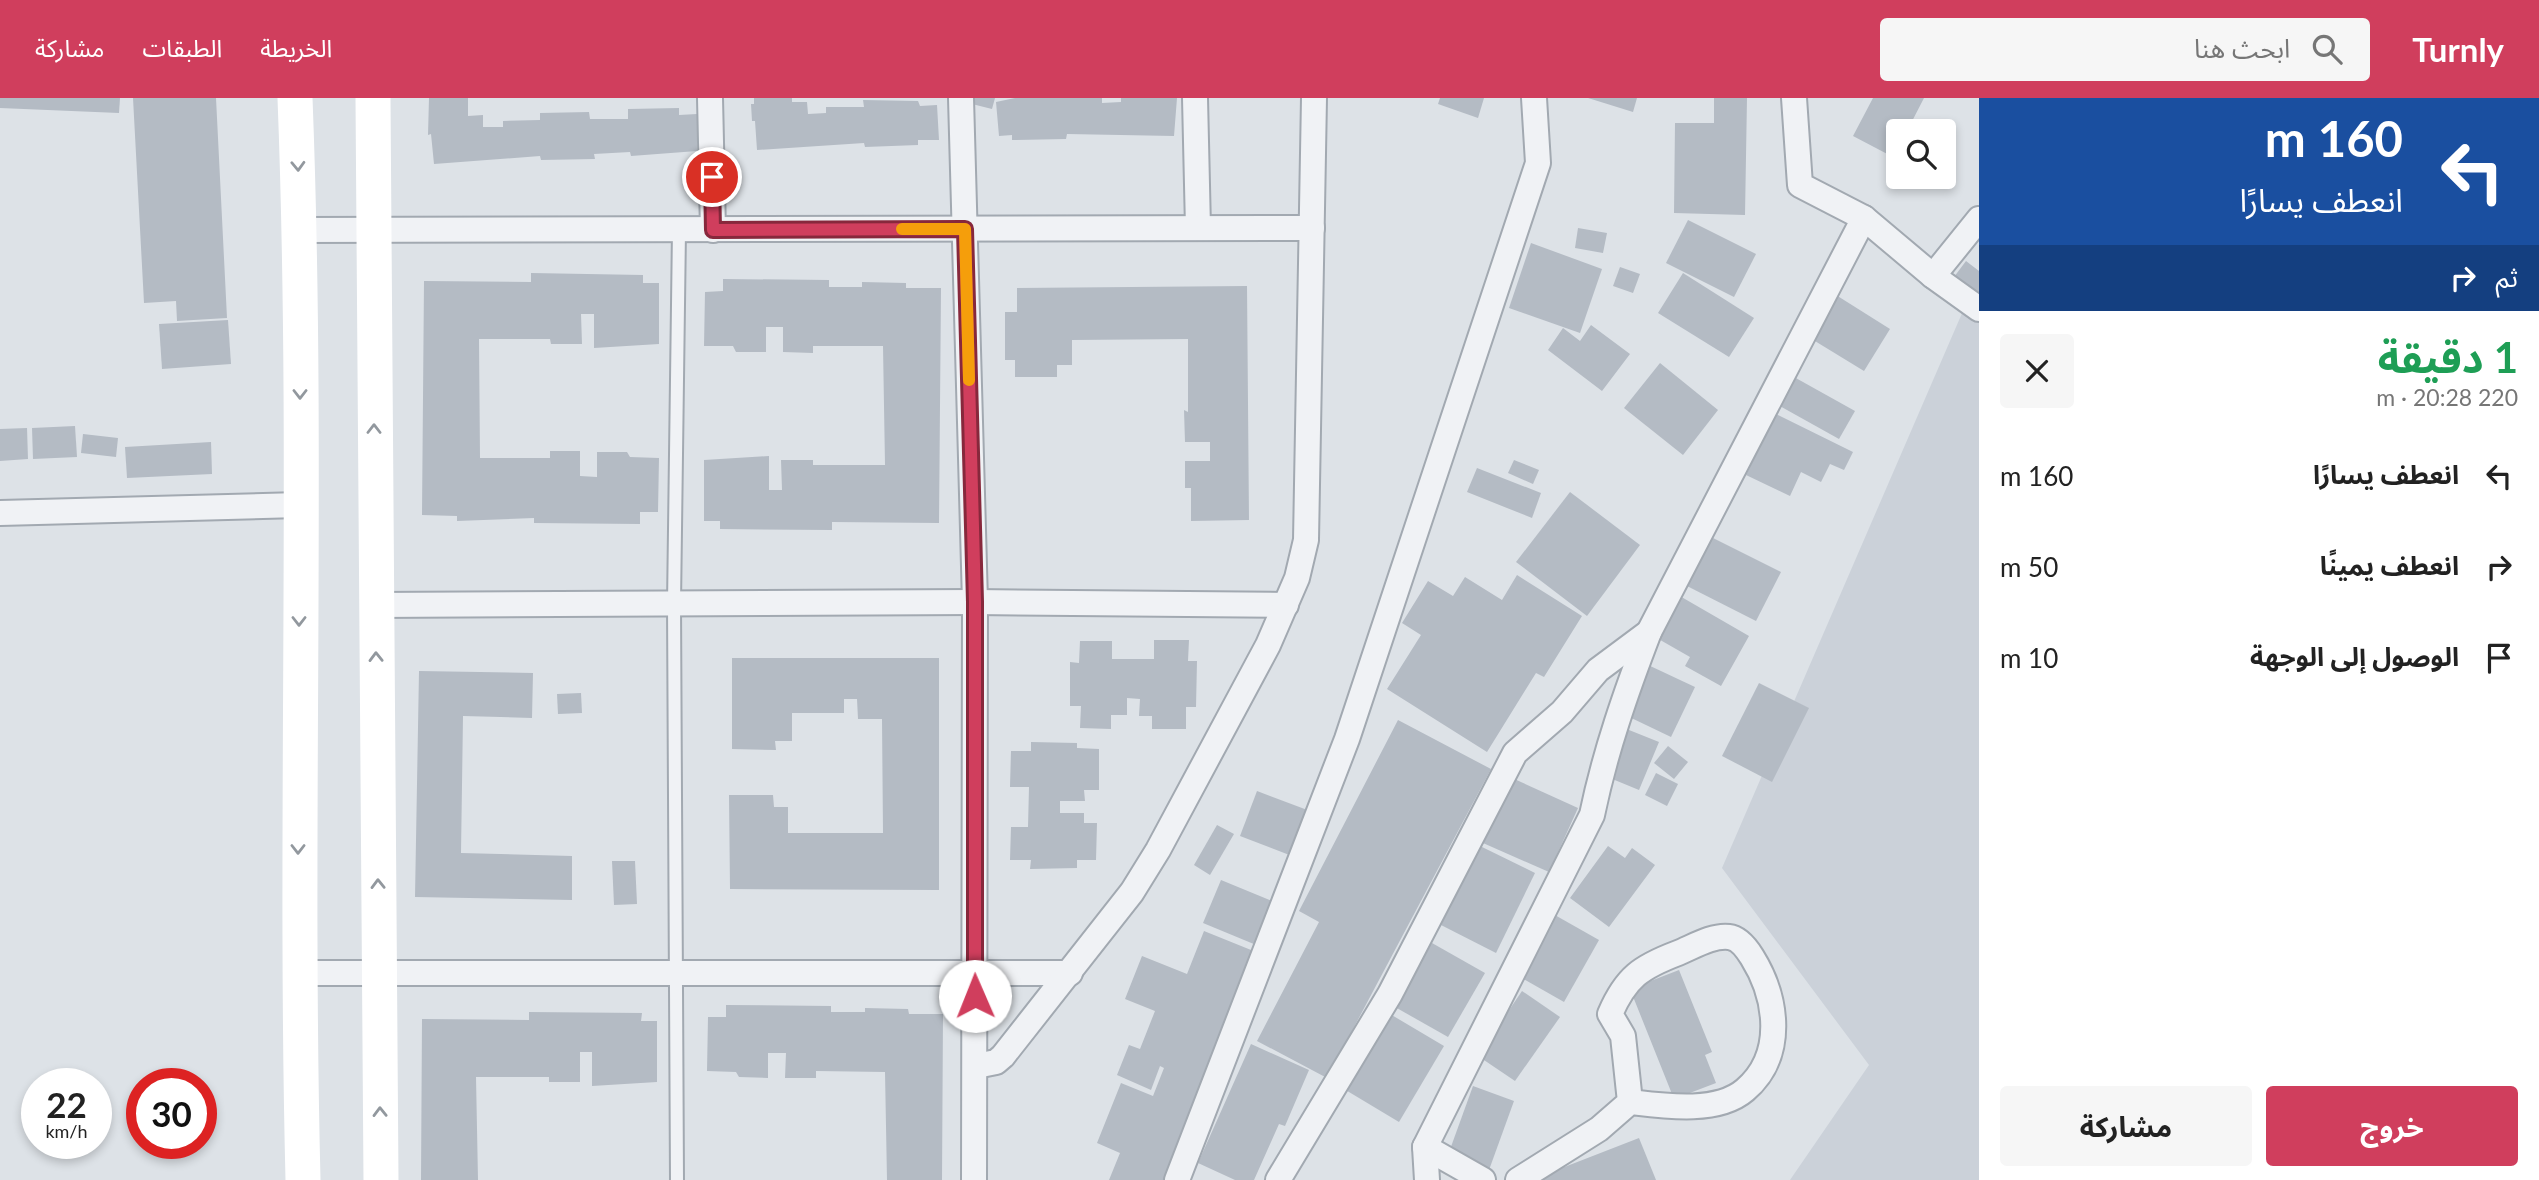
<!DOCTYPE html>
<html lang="ar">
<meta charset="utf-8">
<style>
body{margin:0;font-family:Lato,"Noto Sans Arabic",sans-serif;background:#f6f6f6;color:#222;direction:rtl;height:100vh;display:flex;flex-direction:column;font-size:26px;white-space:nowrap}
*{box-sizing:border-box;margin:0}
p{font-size:23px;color:#767676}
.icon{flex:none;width:38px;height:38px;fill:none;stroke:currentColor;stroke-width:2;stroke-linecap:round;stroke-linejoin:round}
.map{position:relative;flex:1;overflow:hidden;direction:ltr}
.panel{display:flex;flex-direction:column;background:#fff;width:560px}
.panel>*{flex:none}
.top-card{background:#1a4fa0;color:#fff;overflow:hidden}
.fabs{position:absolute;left:1886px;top:21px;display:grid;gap:14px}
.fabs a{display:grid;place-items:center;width:70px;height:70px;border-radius:7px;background:#fff;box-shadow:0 4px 10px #0003;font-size:35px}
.speed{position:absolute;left:21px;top:970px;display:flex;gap:14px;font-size:35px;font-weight:700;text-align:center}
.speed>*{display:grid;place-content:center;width:91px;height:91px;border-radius:50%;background:#fff;box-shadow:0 4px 10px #0003;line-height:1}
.speed small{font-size:18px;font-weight:400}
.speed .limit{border:10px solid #d22;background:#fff;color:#111}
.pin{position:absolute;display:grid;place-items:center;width:60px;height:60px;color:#fff;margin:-30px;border:4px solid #fff;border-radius:50%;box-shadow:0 2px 7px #0007}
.me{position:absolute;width:77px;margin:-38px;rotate:359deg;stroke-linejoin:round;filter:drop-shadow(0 0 5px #0008)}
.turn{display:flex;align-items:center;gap:24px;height:147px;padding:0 21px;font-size:32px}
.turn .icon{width:91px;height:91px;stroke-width:2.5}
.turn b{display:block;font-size:49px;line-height:60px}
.then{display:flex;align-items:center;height:66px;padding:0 21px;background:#0003;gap:14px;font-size:26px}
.round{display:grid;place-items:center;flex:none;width:74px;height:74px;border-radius:7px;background:#f6f6f6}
.overview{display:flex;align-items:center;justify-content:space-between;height:119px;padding:0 21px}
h1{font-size:42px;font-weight:700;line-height:52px;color:#1e9e55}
.primary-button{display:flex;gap:14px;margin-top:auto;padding:14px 21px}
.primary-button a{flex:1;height:80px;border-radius:7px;background:#d03e5d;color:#fff;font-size:28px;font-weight:700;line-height:80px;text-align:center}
.primary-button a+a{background:#f6f6f6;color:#222}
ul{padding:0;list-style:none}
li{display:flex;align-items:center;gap:21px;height:91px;padding:0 21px}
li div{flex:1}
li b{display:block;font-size:26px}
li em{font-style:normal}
header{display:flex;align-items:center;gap:42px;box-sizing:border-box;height:98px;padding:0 35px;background:#d03e5d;color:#fff}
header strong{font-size:33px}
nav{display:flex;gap:38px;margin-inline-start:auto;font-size:24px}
.search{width:490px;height:63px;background:#f6f6f6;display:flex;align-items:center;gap:18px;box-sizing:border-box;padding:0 24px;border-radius:7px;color:#767676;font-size:26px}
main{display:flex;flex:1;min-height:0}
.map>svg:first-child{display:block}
</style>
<header>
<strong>Turnly</strong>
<div class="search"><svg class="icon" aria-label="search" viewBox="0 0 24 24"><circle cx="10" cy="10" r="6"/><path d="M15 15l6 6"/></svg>ابحث هنا</div>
<nav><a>الخريطة</a><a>الطبقات</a><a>مشاركة</a></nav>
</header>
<main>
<section class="panel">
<div class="top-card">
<div class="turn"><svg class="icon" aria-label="left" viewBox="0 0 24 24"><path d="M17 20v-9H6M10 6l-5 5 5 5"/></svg><div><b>160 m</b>انعطف يسارًا</div></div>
<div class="then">ثم<svg class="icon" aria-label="right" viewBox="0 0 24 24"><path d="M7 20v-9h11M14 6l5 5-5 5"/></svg></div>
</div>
<div class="overview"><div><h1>1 دقيقة</h1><p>220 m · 20:28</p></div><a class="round"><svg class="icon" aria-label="close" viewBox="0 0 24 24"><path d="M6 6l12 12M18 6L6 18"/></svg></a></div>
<ul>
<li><svg class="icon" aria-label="left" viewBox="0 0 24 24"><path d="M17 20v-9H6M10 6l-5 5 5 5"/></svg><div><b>انعطف يسارًا</b></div><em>160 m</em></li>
<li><svg class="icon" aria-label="right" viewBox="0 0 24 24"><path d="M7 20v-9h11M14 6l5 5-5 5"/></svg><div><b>انعطف يمينًا</b></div><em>50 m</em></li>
<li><svg class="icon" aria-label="arrive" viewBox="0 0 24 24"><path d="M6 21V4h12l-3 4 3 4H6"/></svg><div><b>الوصول إلى الوجهة</b></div><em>10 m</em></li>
</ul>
<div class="primary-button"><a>خروج</a><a>مشاركة</a></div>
</section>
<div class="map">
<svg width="1979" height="1082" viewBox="0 0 1979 1082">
<rect width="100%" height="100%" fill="#dde2e7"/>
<polygon fill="#cbd1d9" points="1966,206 1979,215 1979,1082 1790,1082 1869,967 1722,770"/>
<g fill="#b4bbc4">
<polygon points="0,0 120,0 119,15 0,10"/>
<polygon points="133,0 216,0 227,220 177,223 176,203 144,205"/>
<polygon points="429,0 468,0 468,18 483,17 483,29 503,29 503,23 540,22 540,15 589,14 590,21 628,21 628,11 679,10 679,17 697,16 697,53 631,58 630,54 594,56 595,61 541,62 540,58 434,66 431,36 428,37"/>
<polygon points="754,0 792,0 792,4 807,4 808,16 826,15 826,9 864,9 863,2 918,3 920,8 937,7 939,42 918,42 918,47 865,49 864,45 757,52 755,23 752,23 751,6 754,6"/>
<polygon points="969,0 995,0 992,11 968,5"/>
<polygon points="1015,0 1102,0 1102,5 1121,4 1121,0 1177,0 1174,38 1067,36 1066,41 1012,42 1012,37 999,38 996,4"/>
<polygon points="1440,0 1484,0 1478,20 1438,6"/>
<polygon points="1588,0 1637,0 1633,14"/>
<polygon points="1714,0 1747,0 1745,117 1674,115 1675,25 1714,25"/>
<polygon points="1873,0 1924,0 1907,33 1899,33 1899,48 1893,59 1853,38"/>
<polygon points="1688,122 1756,156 1734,199 1666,165"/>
<polygon points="1578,130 1607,135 1603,155 1575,150"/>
<polygon points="1531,145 1602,171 1580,235 1509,210"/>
<polygon points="1966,163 1979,173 1979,199 1954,179"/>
<polygon points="1620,169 1640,176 1633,195 1613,188"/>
<polygon points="531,175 643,177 643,185 659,185 659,246 594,250 594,216 581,216 582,246 551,246 550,241 479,241 480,360 550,360 550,353 580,353 580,378 597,379 597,354 627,354 630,359 659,360 658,414 640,414 640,426 534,425 534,420 457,423 457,418 422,417 424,183 531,184"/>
<polygon points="1683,175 1754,220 1729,259 1658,215"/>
<polygon points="723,181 829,182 829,189 862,189 862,184 906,185 906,190 941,190 939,425 832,424 832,432 720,431 720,423 704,423 704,362 769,358 769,392 782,392 781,362 813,362 813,367 885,367 883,248 813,248 813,255 783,254 783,229 766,229 766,254 736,254 733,248 704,248 705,194 723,193"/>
<polygon points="1247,188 1249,422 1191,423 1191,390 1185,390 1185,363 1210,363 1210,344 1185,344 1184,312 1188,314 1188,241 1072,242 1072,267 1057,267 1057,279 1015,279 1015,262 1005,262 1005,214 1017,214 1017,190"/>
<polygon points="1836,197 1890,231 1864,273 1810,240"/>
<polygon points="228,222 231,266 162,271 159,226"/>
<polygon points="1591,227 1630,256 1602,293 1548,252 1563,230 1580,243"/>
<polygon points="1660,265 1718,312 1683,357 1624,310"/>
<polygon points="1794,279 1855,313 1839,341 1778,307"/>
<polygon points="1776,316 1853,354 1844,372 1830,366 1821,384 1801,374 1790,398 1746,377"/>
<polygon points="75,328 77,359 33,361 32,330"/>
<polygon points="27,330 28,361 0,363 0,331"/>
<polygon points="83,336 118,340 116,359 81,355"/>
<polygon points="211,344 212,376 127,380 125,349"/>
<polygon points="1514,362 1539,372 1533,386 1508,375"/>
<polygon points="1477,370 1541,395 1532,420 1467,394"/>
<polygon points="1570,394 1640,447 1587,518 1516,464"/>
<polygon points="1709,438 1781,474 1756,523 1685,487"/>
<polygon points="1517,477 1582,518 1544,579 1536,575 1487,654 1387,591 1421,537 1402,525 1428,483 1453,498 1465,479 1502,502"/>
<polygon points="1678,497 1749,538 1721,588 1685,568 1690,559 1655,539"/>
<polygon points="1154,542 1189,542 1188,563 1197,563 1196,609 1186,609 1186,631 1152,631 1152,618 1139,618 1140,601 1127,600 1127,617 1111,617 1111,631 1080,630 1081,608 1070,608 1070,564 1079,565 1080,543 1112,543 1112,561 1154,561"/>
<polygon points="732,560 939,560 939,792 730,791 729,697 773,697 774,709 788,709 788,735 883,735 882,621 858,621 857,601 844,601 844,615 792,615 792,643 775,643 776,652 732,651"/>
<polygon points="1646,566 1695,589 1671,639 1623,616"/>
<polygon points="419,573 533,575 532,620 463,618 461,755 572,758 572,802 415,799"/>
<polygon points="1759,585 1809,610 1772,684 1722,658"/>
<polygon points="581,595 582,615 558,616 557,596"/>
<polygon points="1398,622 1491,671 1327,980 1257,943 1319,824 1299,813"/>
<polygon points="1624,630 1659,644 1639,692 1605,678"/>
<polygon points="1031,644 1077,645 1077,650 1099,651 1099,692 1084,692 1085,703 1060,703 1060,715 1084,715 1084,725 1097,725 1096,762 1077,762 1077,770 1030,771 1031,762 1010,762 1011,729 1028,729 1029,689 1010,689 1011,653 1031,653"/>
<polygon points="1668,648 1688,664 1674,681 1654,665"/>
<polygon points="1656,675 1678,686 1667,708 1645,697"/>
<polygon points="1512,680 1578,710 1549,774 1483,745"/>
<polygon points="1257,693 1310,713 1292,758 1240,738"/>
<polygon points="1217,727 1234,736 1210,777 1194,767"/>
<polygon points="1480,748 1535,775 1496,855 1441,827"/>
<polygon points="1608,748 1625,760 1632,750 1655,767 1609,829 1570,800"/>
<polygon points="612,763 635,763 637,806 614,807"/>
<polygon points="1221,782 1279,806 1261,849 1203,825"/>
<polygon points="1546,812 1599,842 1564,904 1511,874"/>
<polygon points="1204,833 1256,854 1167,1082 1109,1082 1120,1055 1097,1045 1121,985 1153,998 1164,970 1160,968 1151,992 1117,977 1129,947 1140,951 1155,913 1125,901 1142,858 1187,876"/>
<polygon points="1432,845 1485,875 1448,939 1395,909"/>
<polygon points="1679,872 1712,954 1705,957 1716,985 1674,1001 1630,891"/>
<polygon points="1522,893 1560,919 1515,983 1478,958"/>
<polygon points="726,907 831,908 831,914 865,914 865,910 908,911 909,916 943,916 942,1082 887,1082 885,974 816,973 816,980 785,980 786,955 768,955 768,980 739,979 736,974 707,973 708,919 726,919"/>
<polygon points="529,914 642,915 641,923 657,923 657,984 592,988 592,954 580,954 580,984 549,984 549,979 476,979 478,1082 421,1082 422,921 529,922"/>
<polygon points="1390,916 1444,948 1399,1024 1344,991"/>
<polygon points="1251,946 1309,972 1285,1028 1279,1026 1254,1082 1235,1082 1198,1065"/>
<polygon points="1473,988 1514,1003 1489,1072 1448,1057"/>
<polygon points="1639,1040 1656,1082 1531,1082"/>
</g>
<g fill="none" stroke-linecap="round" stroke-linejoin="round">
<defs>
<polyline id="lane" points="677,1082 674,506 679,132"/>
<g id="street">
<polyline points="710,0 713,132"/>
<polyline points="961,0 975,504 974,1082"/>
<polyline points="1195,0 1198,130"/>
<polyline points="1864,120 1933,178 1979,211"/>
<polyline points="300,132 1312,130"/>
<polyline points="1933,178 1979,121"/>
<polyline points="0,415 299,407"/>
<polyline points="375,507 975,504 1286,507"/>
<polyline points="297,875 1070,875"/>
<polyline points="976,968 996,964 1003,958 1132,794 1158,752 1268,547 1297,480 1306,442 1314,0"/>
<polyline points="1425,1049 1483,1082"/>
<polyline points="1177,1082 1347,641 1538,65 1534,0"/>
<polyline points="1278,1082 1390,896 1515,655 1562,614 1598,572 1649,534 1864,120 1800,87 1794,0"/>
<path d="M1427,1082L1425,1049L1592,717C1605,654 1626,594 1649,534"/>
<path d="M1518,1082L1599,1031L1630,1004C1664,1008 1717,1016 1745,992C1786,957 1777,899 1752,859C1747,851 1739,840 1729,839C1712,837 1693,849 1678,855C1641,869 1626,879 1610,916L1623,938L1630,1004"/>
</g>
</defs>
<use href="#lane" stroke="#a2a9b1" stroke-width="16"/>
<use href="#street" stroke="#a2a9b1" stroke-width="28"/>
<use href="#lane" stroke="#f0f2f5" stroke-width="12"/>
<use href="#street" stroke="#f0f2f5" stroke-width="24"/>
<g stroke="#fff" stroke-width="35">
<path d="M295,0C309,360 294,721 303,1082"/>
<polyline points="373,0 381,1082"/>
</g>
</g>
<defs><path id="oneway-chevron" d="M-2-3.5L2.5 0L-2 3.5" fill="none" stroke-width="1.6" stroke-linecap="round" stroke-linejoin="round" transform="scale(1.75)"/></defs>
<g stroke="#92989e">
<use href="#oneway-chevron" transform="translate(298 68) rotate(88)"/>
<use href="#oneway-chevron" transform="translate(300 296) rotate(90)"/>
<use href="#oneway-chevron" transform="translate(374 331) rotate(-90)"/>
<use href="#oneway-chevron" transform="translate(299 523) rotate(90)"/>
<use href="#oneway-chevron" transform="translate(376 559) rotate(-91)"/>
<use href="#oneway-chevron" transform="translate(298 751) rotate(90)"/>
<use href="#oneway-chevron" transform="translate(378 786) rotate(-91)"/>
<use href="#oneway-chevron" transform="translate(380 1014) rotate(-91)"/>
</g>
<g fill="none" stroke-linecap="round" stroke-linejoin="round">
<defs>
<polyline id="route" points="712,79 713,132 965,131 975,504 975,898"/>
</defs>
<use href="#route" stroke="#87283c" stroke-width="18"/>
<use href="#route" stroke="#d03e5d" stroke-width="12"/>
<polyline stroke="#f59e0b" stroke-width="12" points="902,131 965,131 969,282"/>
</g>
</svg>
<div class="fabs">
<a><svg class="icon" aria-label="search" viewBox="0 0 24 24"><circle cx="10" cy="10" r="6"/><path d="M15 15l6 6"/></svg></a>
</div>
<div class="speed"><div>22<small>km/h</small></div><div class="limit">30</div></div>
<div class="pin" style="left:712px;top:79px;background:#d93025"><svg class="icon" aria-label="arrive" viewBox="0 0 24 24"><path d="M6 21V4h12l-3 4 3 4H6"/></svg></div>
<svg class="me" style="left:975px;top:898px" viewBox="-20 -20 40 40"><circle r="19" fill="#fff"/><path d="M0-13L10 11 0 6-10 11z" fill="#d03e5d"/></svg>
</div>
</main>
